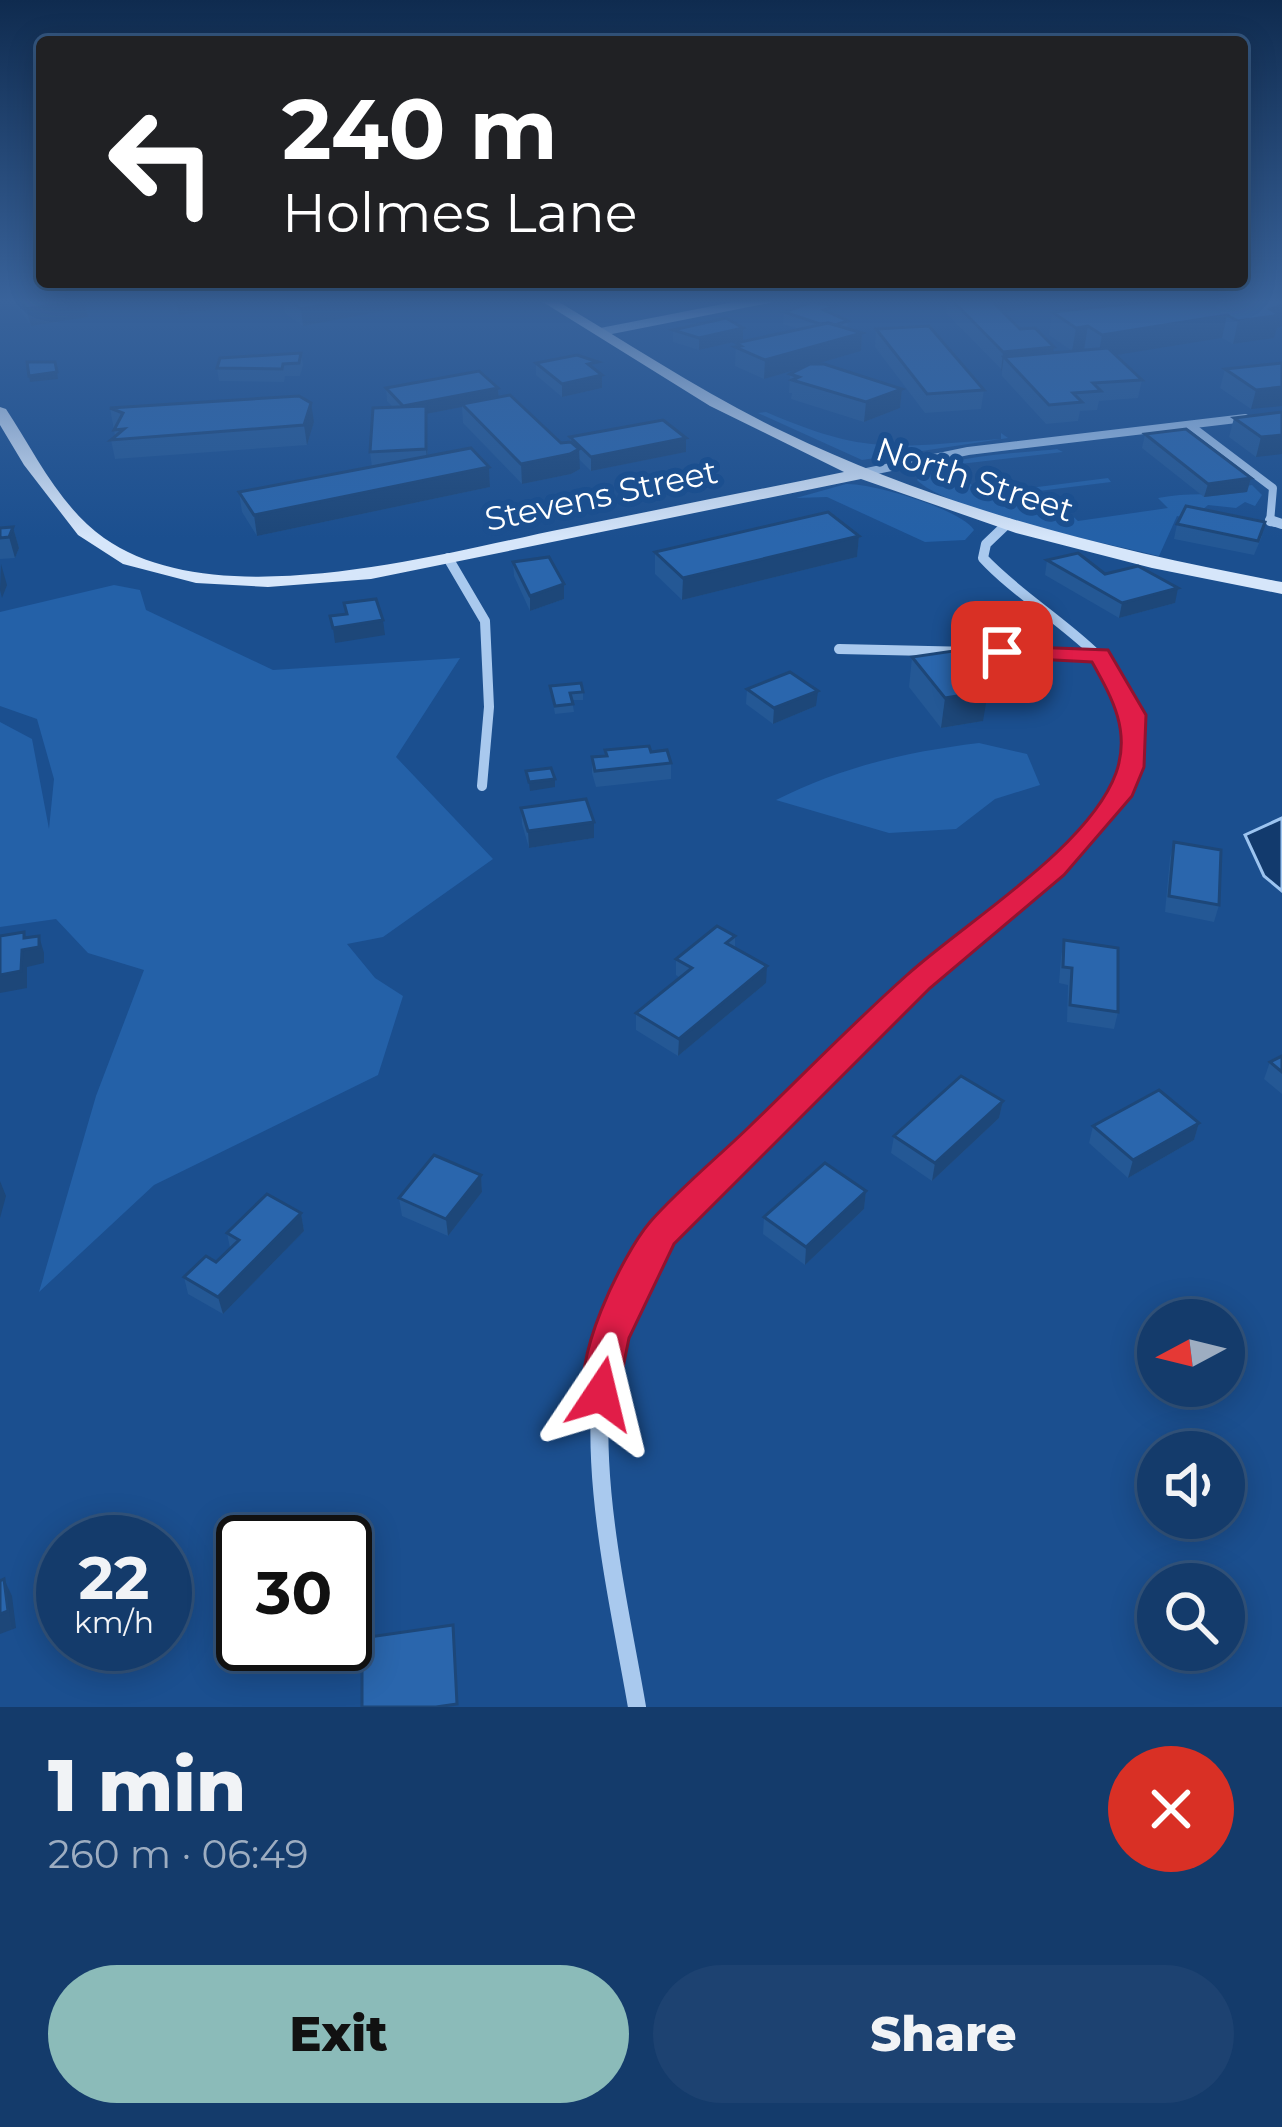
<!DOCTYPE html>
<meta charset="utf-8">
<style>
body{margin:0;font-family:Montserrat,sans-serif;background:#1d4271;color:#f1f3f6;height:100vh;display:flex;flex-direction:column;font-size:45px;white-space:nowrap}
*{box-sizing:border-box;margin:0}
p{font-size:39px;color:#9dadc1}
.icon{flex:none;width:66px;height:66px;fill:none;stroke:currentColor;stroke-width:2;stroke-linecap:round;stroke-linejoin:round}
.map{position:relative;height:1707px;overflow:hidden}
.drawer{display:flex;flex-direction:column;background:#143b6b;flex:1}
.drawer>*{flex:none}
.guide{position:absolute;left:36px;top:36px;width:1212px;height:252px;border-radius:12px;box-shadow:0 6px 30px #0003,0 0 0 3px #33557e;background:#202124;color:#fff;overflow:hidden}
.needle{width:78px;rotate:263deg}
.tools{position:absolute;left:1137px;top:1299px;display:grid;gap:24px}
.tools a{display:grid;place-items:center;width:108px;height:108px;border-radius:50%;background:#143b6b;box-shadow:0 6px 30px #0003,0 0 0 3px #33557e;font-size:60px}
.speed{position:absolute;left:36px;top:1515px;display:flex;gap:24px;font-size:60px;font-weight:700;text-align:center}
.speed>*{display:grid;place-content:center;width:156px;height:156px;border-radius:50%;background:#143b6b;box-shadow:0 6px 30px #0003,0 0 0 3px #33557e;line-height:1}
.speed small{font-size:30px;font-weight:400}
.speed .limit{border:6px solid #111;border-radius:18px;background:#fff;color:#111}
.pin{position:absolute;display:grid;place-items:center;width:102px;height:102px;color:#fff;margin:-51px;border-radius:24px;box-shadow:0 6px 18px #0006}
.me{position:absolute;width:132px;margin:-66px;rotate:10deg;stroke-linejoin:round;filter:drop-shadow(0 0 9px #0008)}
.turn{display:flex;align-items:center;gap:42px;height:252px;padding:0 48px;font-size:54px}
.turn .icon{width:156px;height:156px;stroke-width:2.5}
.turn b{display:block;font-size:84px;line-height:102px}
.round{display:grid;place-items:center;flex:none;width:126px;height:126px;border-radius:63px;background:#1d4271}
.headline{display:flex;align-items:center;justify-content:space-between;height:204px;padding:0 48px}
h1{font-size:72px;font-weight:800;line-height:90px}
.cta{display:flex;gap:24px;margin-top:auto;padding:24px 48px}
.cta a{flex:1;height:138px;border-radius:72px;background:#8bbbb9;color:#111;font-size:48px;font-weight:800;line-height:138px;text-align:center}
.cta a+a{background:#1d4271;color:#f1f3f6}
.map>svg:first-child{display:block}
</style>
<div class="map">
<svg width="1282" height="1707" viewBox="0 0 1282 1707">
<rect width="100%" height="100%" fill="#1b4f8f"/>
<g fill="#2461a8">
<path d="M766,412C868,456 895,447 1001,439V433L1008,438L862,460L758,413Z"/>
<path d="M1057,449L1063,452L960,464L966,473L940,476L966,480L982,494L1108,478L1111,482L1023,493L1030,502L1011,494L1003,498L1042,514L1067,511L1078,521L1168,508L1158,498C1188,492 1214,496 1245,492L1240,487L1252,485L1262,495L1255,506L1245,502L1236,508L1208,505L1192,519L1177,516L1159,556C1109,544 949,512 917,480C933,455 1026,453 1057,449Z"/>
<path d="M846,484C872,483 961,509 974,530L965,540L925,542L827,497L796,498Z"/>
<polygon points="114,585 140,590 146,610 273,670 460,658 396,757 493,859 383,937 347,944 375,978 403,996 378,1075 154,1185 39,1292 96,1096 144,970 88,953 56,919 0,927 0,722 32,739 49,829 54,779 37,719 0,706 0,612"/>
<path d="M979,743L1027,754L1040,785L995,799L956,829L889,833L776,800C842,767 905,752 979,743Z"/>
</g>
<polygon fill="#123a6d" stroke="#9cc4f0" stroke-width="3" points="1282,818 1282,891 1264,876 1245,835"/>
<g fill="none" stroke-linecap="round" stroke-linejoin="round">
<g stroke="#a9c9ee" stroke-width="8">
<polyline points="601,332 769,299"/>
<polyline points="1191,426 1273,488 1270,522 1276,523"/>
<polyline points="862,473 968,451 1245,418"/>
</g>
<g stroke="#a9c9ee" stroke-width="10">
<polyline points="1270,520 1282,524"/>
<path d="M1008,523L986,544L983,558C1051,632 1207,687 1105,816"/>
<polyline points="448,558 485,621 489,707 482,786"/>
<polyline points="839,649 1100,655"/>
</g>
<polyline stroke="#a9c9ee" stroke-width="14" points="691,1202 898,1000 1048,877 1107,813"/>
<path stroke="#a9c9ee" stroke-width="18" d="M637,1707C618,1596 582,1451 609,1341C623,1287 658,1240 693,1199"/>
<path fill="#d6e6fa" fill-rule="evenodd" d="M538,299H554C630,344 704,394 784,432C942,508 1110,550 1282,582V594L1152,568L1016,533L861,479L371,579L268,587L196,583L123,564L78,535L24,465L0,425V407L6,409C35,453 60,507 104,538C218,618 441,553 567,528C660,509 752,491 844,472L710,406Z"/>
</g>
<g fill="#245895">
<polygon points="13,299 84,299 88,317 31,326"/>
<polygon points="165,299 210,299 212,310 179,315"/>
<polygon points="283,299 447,299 303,326 285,313"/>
<polygon points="947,299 1055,299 1005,314 1020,329 1053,353 1072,351 1049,335 1052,312 1173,299 1277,328 1274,338 1233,344 1222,338 1115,355 1142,380 1138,398 1099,401 1097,410 1080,411 1078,421 1046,424 1002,376 1002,370 946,313"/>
<polygon points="784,312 836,316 848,321 847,329 862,333 861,351 815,364 902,389 900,408 864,422 791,399 792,393 789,393 790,374 805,367 764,379 735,366 736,343 799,329 783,324"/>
<polygon points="743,328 743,340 699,350 673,342 673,330"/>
<polygon points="876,329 984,390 981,409 925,413 875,347"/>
<polygon points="301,353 303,365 300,376 285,376 284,382 219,381 217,368"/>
<polygon points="536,363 598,372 602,388 562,397 536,375"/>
<polygon points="1282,363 1251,409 1220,388 1225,369"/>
<polygon points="386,388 498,388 499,397 561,443 570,442 570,437 686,438 686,452 591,471 579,459 580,469 571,474 522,484 463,423 462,407 426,414 428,456 489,467 490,487 257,536 242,512 239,492 372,467 370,452 394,408 387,401"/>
<polygon points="110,408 314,422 307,445 115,459 111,440 115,436"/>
<polygon points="1282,412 1256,457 1229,437 1234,418"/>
<polygon points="1145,434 1251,478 1247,492 1204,497 1142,448"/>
<polygon points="1177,524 1262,536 1254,555 1174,539"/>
<polygon points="13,527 19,548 15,558 0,559 0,528"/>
<polygon points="859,536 857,557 682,600 655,574 655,552"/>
<polygon points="1047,560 1105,574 1175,603 1119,618 1045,575"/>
<polygon points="513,562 564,584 564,599 530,611 514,576"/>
<polygon points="912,657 983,721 941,728 909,687"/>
<polygon points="550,686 583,692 583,700 572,700 574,712 555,714"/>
<polygon points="747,689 816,706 773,724 746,704"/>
<polygon points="605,750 651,752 671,763 671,779 596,787 592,773 592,757 605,756"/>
<polygon points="521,808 594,838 529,848 522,824"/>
<polygon points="1174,842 1219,905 1214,922 1165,912 1170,858"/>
<polygon points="735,936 735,948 766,983 678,1056 636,1030 636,1013 680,978 676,975 676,959"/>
<polygon points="1064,940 1118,1012 1114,1029 1067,1022 1068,985 1059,983 1061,957"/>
<polygon points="1282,1056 1282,1094 1264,1079 1270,1062"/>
<polygon points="1003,1101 999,1118 932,1181 891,1153 894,1136"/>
<polygon points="1199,1123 1194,1140 1128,1178 1089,1143 1093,1126"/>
<polygon points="481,1175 482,1192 448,1236 402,1216 399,1198"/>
<polygon points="866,1191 864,1209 805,1265 763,1234 764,1217"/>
<polygon points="301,1213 304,1231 223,1314 188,1294 184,1277 216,1262 230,1248 227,1233"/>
<polygon points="269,1644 307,1644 306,1651 271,1656"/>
</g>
<g fill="#1d4779">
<polygon points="210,299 212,310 179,315 176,304"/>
<polygon points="230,299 263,299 230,305"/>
<polygon points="354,299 447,299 303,326 301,309"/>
<polygon points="1000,299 1055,299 990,318 992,301"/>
<polygon points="85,300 88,317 31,326 26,309"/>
<polygon points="1282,305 1282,326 1277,328 1274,338 1233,344 1238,321"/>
<polygon points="1227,315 1222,338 1098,358 1102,335"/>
<polygon points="1088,326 1084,350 1072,351 1076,328"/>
<polygon points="743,328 743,340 699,350 699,338"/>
<polygon points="862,333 861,351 764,379 765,360"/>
<polygon points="1054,347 1051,365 1004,357 1002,370 1001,371 1003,352"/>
<polygon points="57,372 58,379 30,382 29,376"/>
<polygon points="602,375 602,388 562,397 562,384"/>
<polygon points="1282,387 1282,406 1251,409 1256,390"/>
<polygon points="498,388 499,400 462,404 462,407 426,414 428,469 426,449 403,406"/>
<polygon points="902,389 900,408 864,422 866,402"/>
<polygon points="311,403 314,422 307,445 304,425"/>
<polygon points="1282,435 1282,454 1256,457 1261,437"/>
<polygon points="686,438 686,452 591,471 591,457"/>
<polygon points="579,449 580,469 571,474 522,484 521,464"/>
<polygon points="489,467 490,487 257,536 254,515"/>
<polygon points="1251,478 1247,492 1204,497 1208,484"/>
<polygon points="13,527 19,548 15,558 9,537"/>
<polygon points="859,536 857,557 682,600 683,578"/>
<polygon points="1,564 7,585 2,598 0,590"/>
<polygon points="564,584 564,599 530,611 530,596"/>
<polygon points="1178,588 1175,603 1119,618 1122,603"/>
<polygon points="383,620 385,635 335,643 333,628"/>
<polygon points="818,691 816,706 773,724 774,708"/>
<polygon points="988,691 983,721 941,728 945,698"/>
<polygon points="555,779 555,787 530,791 529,782"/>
<polygon points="594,822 594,838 529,848 528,831"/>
<polygon points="24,932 29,948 39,936 44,953 44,963 27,967 27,988 0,993 0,975 22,950"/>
<polygon points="767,966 766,983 678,1056 679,1039"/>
<polygon points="1003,1101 999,1118 932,1181 935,1163"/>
<polygon points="1199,1123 1194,1140 1128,1178 1133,1160"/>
<polygon points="481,1175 482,1192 448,1236 446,1219"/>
<polygon points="0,1181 6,1196 0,1218"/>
<polygon points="866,1191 864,1209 805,1265 806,1247"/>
<polygon points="301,1213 304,1231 223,1314 218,1297"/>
<polygon points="4,1579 12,1596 16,1628 0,1634 0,1614"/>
</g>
<g fill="#2a66ad" stroke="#1d4779" stroke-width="3">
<polygon points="20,299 84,299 85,300 26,309"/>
<polygon points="172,299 206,299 176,304"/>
<polygon points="287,299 354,299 301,309"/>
<polygon points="951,299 1000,299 992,301 1020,329 1035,328 1054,347 1003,352"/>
<polygon points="1173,299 1282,299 1282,305 1270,309 1280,315 1238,321 1227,315 1102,335 1088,326 1076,328 1052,312"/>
<polygon points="812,302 837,306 824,310 848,321 835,325 828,323 820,324 784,312"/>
<polygon points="726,318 743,328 699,338 673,330"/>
<polygon points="828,323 862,333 765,360 735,347 741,346 736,343"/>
<polygon points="929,326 984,390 927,394 876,329"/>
<polygon points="1108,348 1142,380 1093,383 1101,391 1073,393 1082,402 1049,405 1004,357"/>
<polygon points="301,353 299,363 283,364 282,369 217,368 220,358"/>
<polygon points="577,355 598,362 588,364 602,375 562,384 536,363"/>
<polygon points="27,362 55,362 57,372 29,376"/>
<polygon points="1282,363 1282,387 1256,390 1225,369"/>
<polygon points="810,364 824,364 902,389 866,402 792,380 799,377 790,374"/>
<polygon points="479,371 498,388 403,406 386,388"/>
<polygon points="510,395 561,443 571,442 579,449 570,454 521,464 462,404"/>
<polygon points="299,396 311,403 304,425 111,440 124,429 114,430 123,413 110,408"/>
<polygon points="426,406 426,449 370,452 373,408"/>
<polygon points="1282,412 1282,435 1261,437 1234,418"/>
<polygon points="663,420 686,438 591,457 570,437"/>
<polygon points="1186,429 1251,478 1208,484 1145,434"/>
<polygon points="471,448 489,467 254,515 239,492"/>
<polygon points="1186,506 1265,522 1258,541 1177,524"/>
<polygon points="828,512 859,536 683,578 655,552"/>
<polygon points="13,527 9,537 0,538 0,528"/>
<polygon points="1078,553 1105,574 1138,566 1178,588 1122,603 1047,560"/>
<polygon points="549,557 564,584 530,596 513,562"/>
<polygon points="376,599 383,620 333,628 330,616 347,614 344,603"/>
<polygon points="953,651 988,691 945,698 912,657"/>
<polygon points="790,672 818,691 774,708 747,689"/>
<polygon points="581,683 583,692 570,693 573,704 555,706 550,686"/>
<polygon points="649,746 651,752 667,750 671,763 595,771 592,757 607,756 605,750"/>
<polygon points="551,768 555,779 529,782 526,771"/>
<polygon points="586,799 594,822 528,831 521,808"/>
<polygon points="1174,842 1221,850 1219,905 1169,896"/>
<polygon points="717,926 735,936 726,943 767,966 679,1039 636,1013 692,968 676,959"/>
<polygon points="24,932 24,938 39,936 39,947 22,950 21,971 0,975 0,936"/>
<polygon points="1064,940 1118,948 1118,1012 1070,1005 1072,968 1063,967"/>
<polygon points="1282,1056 1282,1072 1270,1062"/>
<polygon points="961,1076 1003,1101 935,1163 894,1136"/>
<polygon points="1159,1090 1199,1123 1133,1160 1093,1126"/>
<polygon points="434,1155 481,1175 446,1219 399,1198"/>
<polygon points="825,1163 866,1191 806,1247 764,1217"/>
<polygon points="267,1194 301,1213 218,1297 184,1277 206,1256 216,1262 239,1240 227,1233"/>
<polygon points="4,1579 8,1611 0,1614 0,1581"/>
<polygon points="453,1625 457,1704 436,1707 362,1707 362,1638"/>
<polygon points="269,1644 296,1644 269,1648"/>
</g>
<linearGradient id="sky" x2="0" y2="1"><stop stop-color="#0f2b4f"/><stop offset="0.56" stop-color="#39639b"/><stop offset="1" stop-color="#39639b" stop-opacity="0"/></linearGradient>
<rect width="1282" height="538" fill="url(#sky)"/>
<path fill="#e11d48" stroke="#92132f" stroke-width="3" d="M1002,646L1108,650L1146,715L1144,767L1132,796L1064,875L930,988L674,1244L629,1338L615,1407L601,1412L587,1407C568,1365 622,1255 650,1222C680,1188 717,1158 749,1127C802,1076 853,1023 907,975C967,921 1089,847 1116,773C1131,731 1112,698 1092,662L994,657L991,652Z"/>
<g text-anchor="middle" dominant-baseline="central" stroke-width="12" stroke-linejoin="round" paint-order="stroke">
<g font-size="33" fill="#fff" stroke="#1b4f8f">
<text transform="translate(975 479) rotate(18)">North Street</text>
<text transform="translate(601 495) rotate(-12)">Stevens Street</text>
</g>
</g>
</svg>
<div class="tools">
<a><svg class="needle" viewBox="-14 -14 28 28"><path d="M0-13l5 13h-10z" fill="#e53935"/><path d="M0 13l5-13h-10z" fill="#9dadc1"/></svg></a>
<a><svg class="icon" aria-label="sound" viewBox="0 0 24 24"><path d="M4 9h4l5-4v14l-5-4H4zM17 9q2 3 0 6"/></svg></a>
<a><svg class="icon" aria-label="search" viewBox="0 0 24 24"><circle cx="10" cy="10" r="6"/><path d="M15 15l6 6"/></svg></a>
</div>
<div class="speed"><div>22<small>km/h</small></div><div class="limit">30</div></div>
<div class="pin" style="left:1002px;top:652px;background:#d93025"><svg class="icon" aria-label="arrive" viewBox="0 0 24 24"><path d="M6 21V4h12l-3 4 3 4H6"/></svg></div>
<svg class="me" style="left:601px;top:1394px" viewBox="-20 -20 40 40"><path d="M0-17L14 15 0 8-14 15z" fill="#e11d48" stroke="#fff" stroke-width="4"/></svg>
<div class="guide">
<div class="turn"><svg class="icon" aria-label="left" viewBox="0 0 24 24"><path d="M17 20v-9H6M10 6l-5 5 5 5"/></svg><div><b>240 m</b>Holmes Lane</div></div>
</div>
</div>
<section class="drawer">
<div class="headline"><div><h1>1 min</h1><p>260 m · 06:49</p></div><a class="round" style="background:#d93025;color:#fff"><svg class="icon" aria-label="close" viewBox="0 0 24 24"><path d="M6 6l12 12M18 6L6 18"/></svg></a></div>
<div class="cta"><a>Exit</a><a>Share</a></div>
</section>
